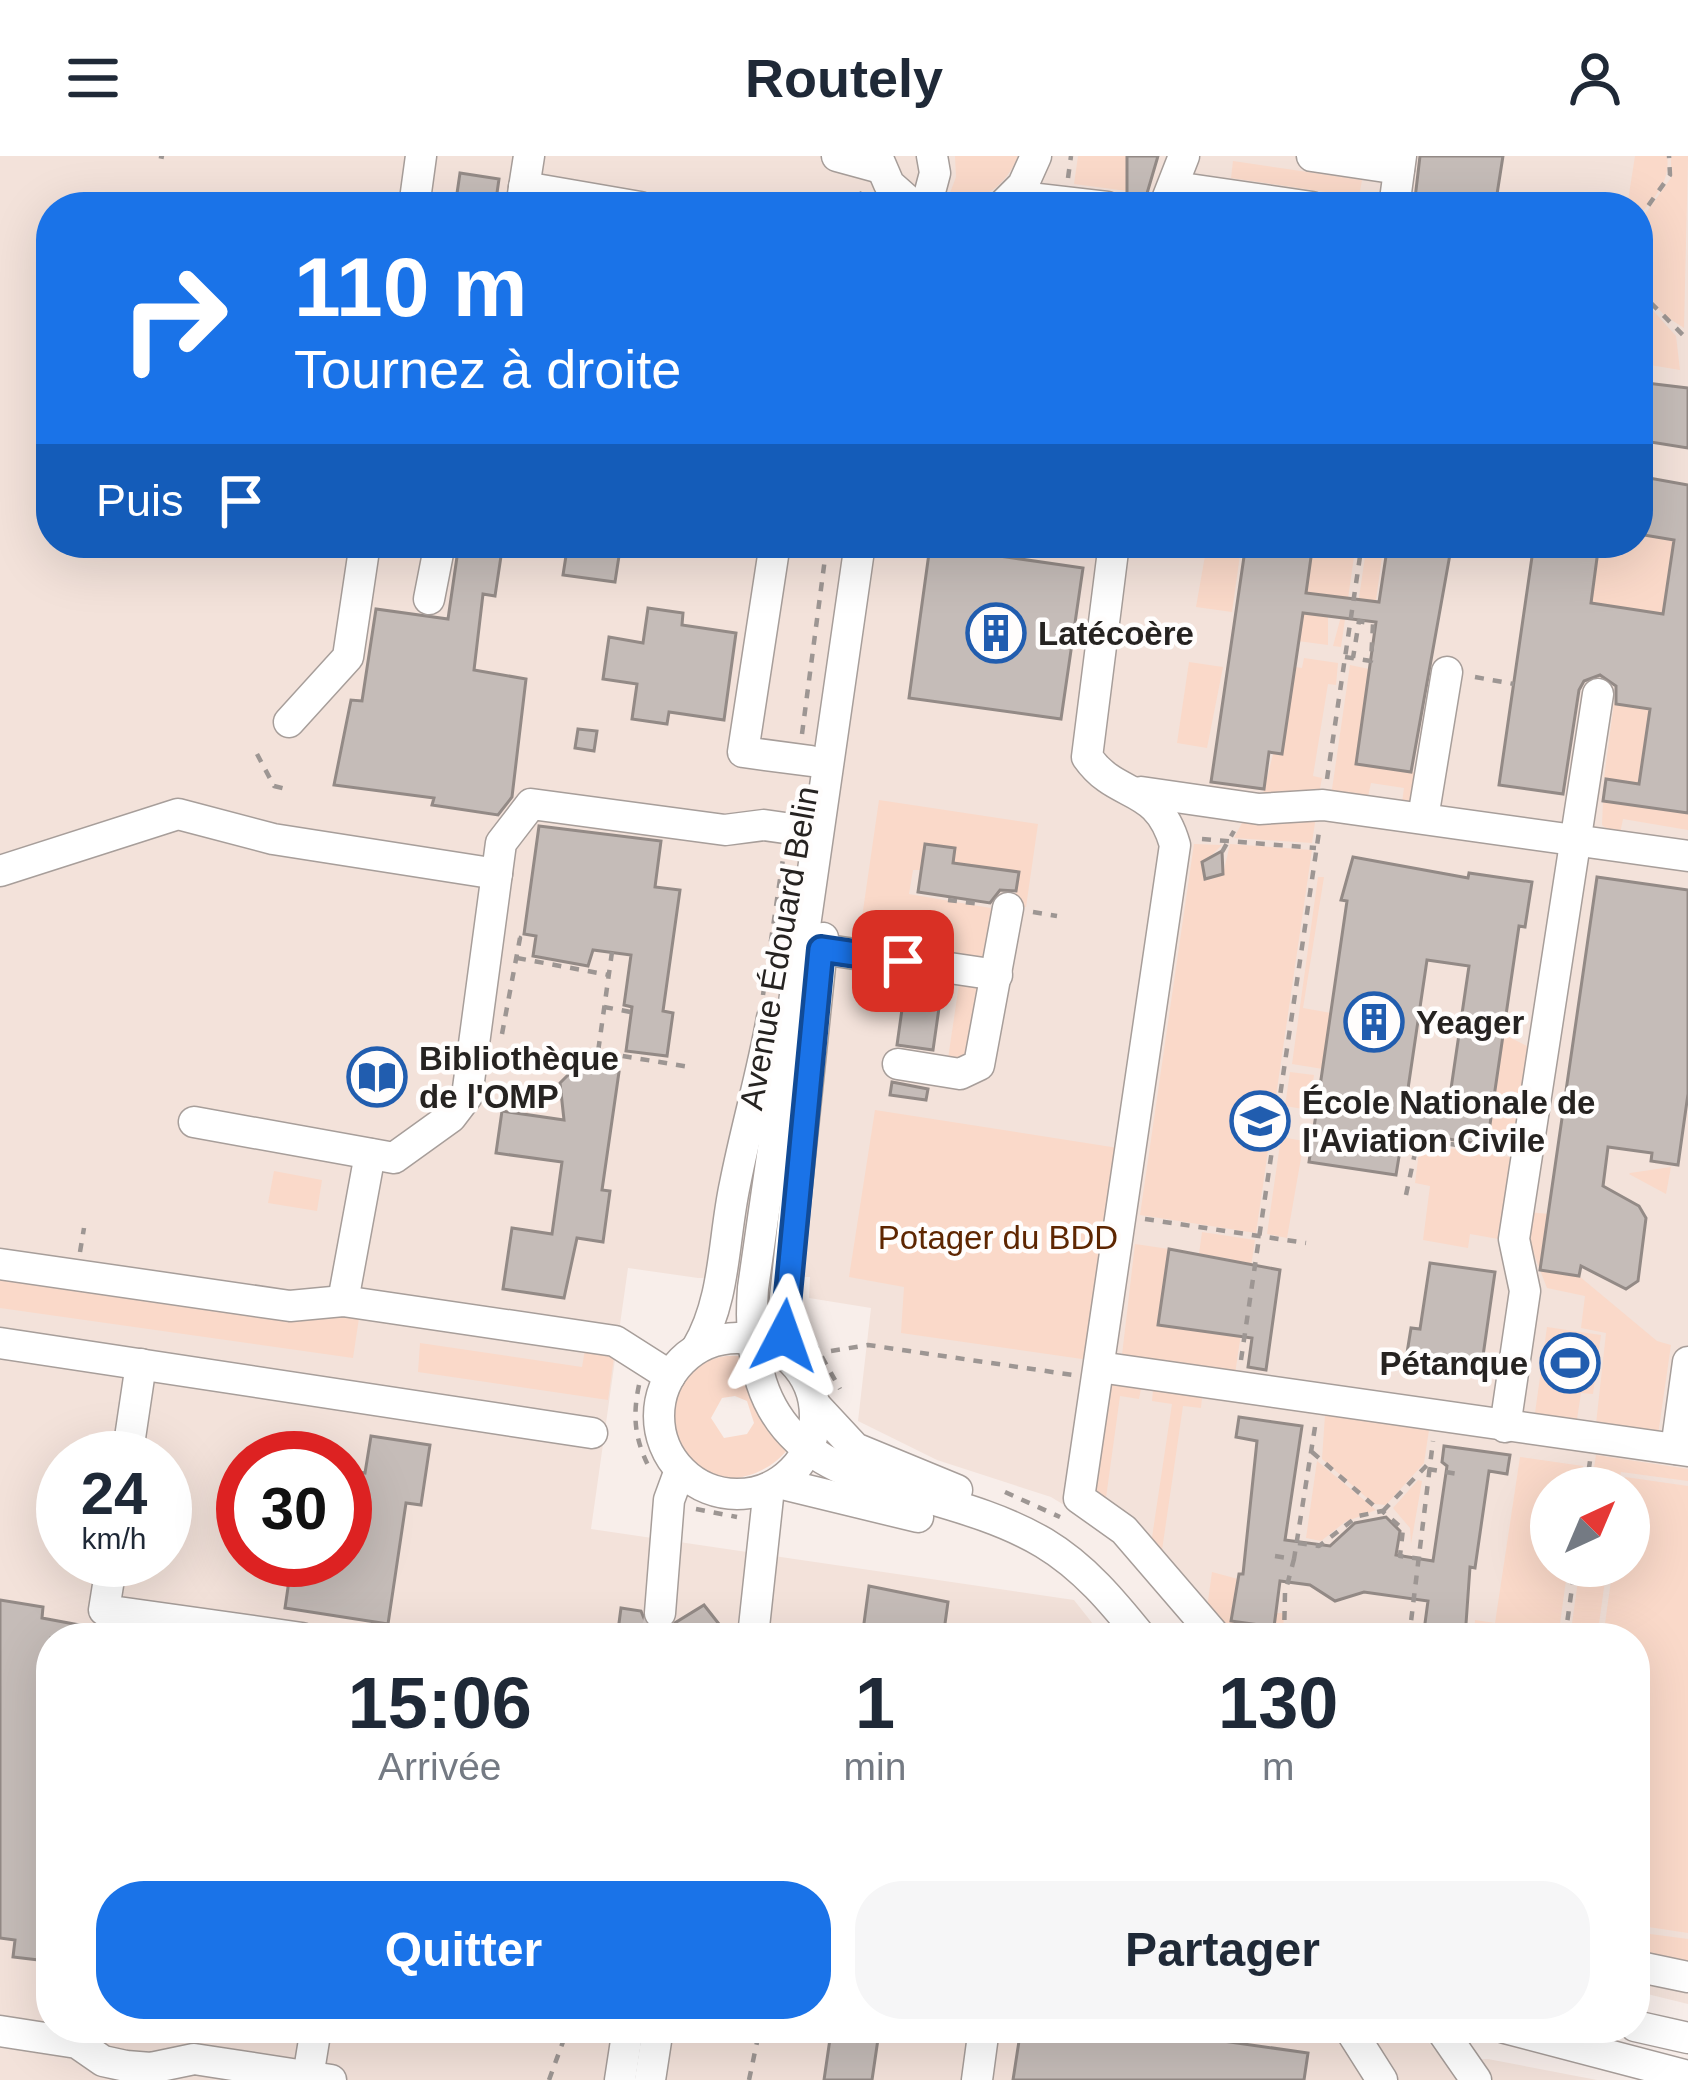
<!DOCTYPE html>
<html lang="fr">
<meta charset="utf-8">
<style>
body{margin:0;font-family:Arial,sans-serif;background:#f6f6f7;color:#1f2937;height:100vh;display:flex;flex-direction:column;font-size:45px;white-space:nowrap}
*{box-sizing:border-box;margin:0}
p{font-size:39px;color:#747a83}
.icon{flex:none;width:66px;height:66px;fill:none;stroke:currentColor;stroke-width:2;stroke-linecap:round;stroke-linejoin:round}
.map{position:relative;flex:1;overflow:hidden}
.drawer{position:absolute;left:36px;top:1467px;width:1614px;height:420px;display:flex;flex-direction:column;background:#fff;border-radius:48px;box-shadow:0 12px 48px #0002}
.drawer>*{flex:none}
.banner{position:absolute;left:36px;top:36px;width:1617px;height:366px;border-radius:48px;box-shadow:0 12px 48px #0002;background:#1a73e8;color:#fff;overflow:hidden}
.needle{width:78px;rotate:44deg}
.fabs{position:absolute;left:1530px;top:1311px;display:grid;gap:24px}
.fabs a{display:grid;place-items:center;width:120px;height:120px;border-radius:50%;background:#fff;box-shadow:0 12px 48px #0002;font-size:60px}
.speed{position:absolute;left:36px;top:1275px;display:flex;gap:24px;font-size:60px;font-weight:700;text-align:center}
.speed>*{display:grid;place-content:center;width:156px;height:156px;border-radius:50%;background:#fff;box-shadow:0 12px 48px #0002;line-height:1}
.speed small{font-size:30px;font-weight:400}
.speed .limit{border:18px solid #d22;background:#fff;color:#111}
.pin{position:absolute;display:grid;place-items:center;width:102px;height:102px;color:#fff;margin:-51px;border-radius:24px;box-shadow:0 6px 18px #0006}
.me{position:absolute;width:132px;margin:-66px;rotate:4deg;stroke-linejoin:round;filter:drop-shadow(0 0 9px #0008)}
.turn{display:flex;align-items:center;gap:42px;height:252px;padding:0 60px;font-size:54px}
.turn .icon{width:156px;height:156px;stroke-width:2.5}
.turn b{display:block;font-size:84px;line-height:102px}
.then{display:flex;align-items:center;height:114px;padding:0 60px;background:#0003;gap:24px;font-size:45px}
.eta{display:flex;justify-content:space-evenly;align-items:center;height:204px;text-align:center}
.eta b{font-size:72px;font-weight:800;line-height:84px}
.action{display:flex;gap:24px;margin-top:auto;padding:24px 60px}
.action a{flex:1;height:138px;border-radius:48px;background:#1a73e8;color:#fff;font-size:48px;font-weight:800;line-height:138px;text-align:center}
.action a+a{background:#f6f6f7;color:#1f2937}
header{display:flex;justify-content:space-between;align-items:center;height:156px;padding:0 60px;background:#fff;font-size:54px;font-weight:800}
.map>svg:first-child{display:block}
</style>
<header><svg class="icon" aria-label="menu" viewBox="0 0 24 24"><path d="M4 6h16M4 12h16M4 18h16"/></svg>Routely<svg class="icon" aria-label="person" viewBox="0 0 24 24"><circle cx="12" cy="8" r="4"/><path d="M4 21q1-7 8-7t8 7"/></svg></header>
<div class="map">
<svg width="1688" height="1924" viewBox="0 0 1688 1924">
<rect width="100%" height="100%" fill="#f8eeea"/>
<path fill="#f3e2da" fill-rule="evenodd" d="M0,0H1688V1848L1635,1835V1482H1197L1111,1382L1082,1360L1051,1341L937,1304L858,1265L871,1152L809,1142L810,1121L698,1122L628,1112L591,1373L1074,1444L1104,1482H51V1872H1417L1443,1904L1488,1903L1597,1924H0ZM51,51H1638V387H51ZM63,1302H165V1404H63ZM243,1302H345V1404H243ZM1551,1332H1629V1410H1551Z"/>
<g fill="#fad9c9" fill-rule="evenodd">
<path d="M955,0H1018C1005,32 981,47 947,45L956,21Z"/>
<polygon points="1078,0 1127,0 1127,35 1074,28"/>
<path d="M1635,0H1667C1671,25 1654,43 1638,60V51H1627Z"/>
<polygon points="1671,0 1688,0 1684,172 1664,159 1638,128 1638,68 1671,22"/>
<polygon points="1233,5 1362,24 1359,41 1231,22"/>
<polygon points="1638,138 1676,180 1680,214 1638,207"/>
<polygon points="1638,378 1674,384 1663,458 1591,447 1599,387 1638,387"/>
<polygon points="1313,387 1356,387 1341,491 1333,490 1346,442 1328,440 1328,489 1298,485"/>
<polygon points="1367,387 1384,387 1373,465 1356,462"/>
<polygon points="1206,394 1240,399 1232,456 1196,451"/>
<polygon points="1304,502 1338,507 1336,529 1328,528 1313,620 1322,622 1319,638 1263,638 1295,511 1302,512"/>
<polygon points="1189,506 1223,511 1207,592 1177,587"/>
<polygon points="1350,509 1369,513 1356,607 1418,617 1419,642 1402,647 1404,632 1371,627 1367,645 1331,640"/>
<polygon points="1614,547 1650,553 1636,649 1688,657 1688,674 1623,663 1619,682 1602,669 1603,645 1627,627 1604,622"/>
<polygon points="879,644 1038,668 1026,751 1014,750 1019,716 953,707 955,692 925,688 921,714 913,714 909,738 1002,754 989,803 858,789"/>
<polygon points="1316,660 1312,687 1234,682 1243,665"/>
<polygon points="1194,688 1222,689 1201,710 1210,724 1223,718 1230,688 1312,694 1256,1077 1140,1059"/>
<polygon points="1318,721 1324,721 1303,852 1331,857 1323,913 1292,908"/>
<polygon points="960,821 984,831 969,903 948,903"/>
<polygon points="1503,878 1531,892 1517,994 1487,989"/>
<polygon points="1290,916 1314,919 1309,954 1285,950"/>
<polygon points="875,954 1118,992 1089,1204 901,1177 904,1131 849,1121"/>
<polygon points="1281,981 1304,985 1287,1082 1267,1078"/>
<polygon points="1420,988 1516,1002 1504,1084 1470,1078 1468,1092 1423,1084 1430,1030 1415,1027"/>
<polygon points="1671,1011 1666,1038 1629,1018 1630,1017"/>
<polygon points="274,1015 322,1024 317,1055 268,1047"/>
<polygon points="1528,1056 1549,1058 1541,1115 1579,1120 1657,1185 1671,1189 1658,1279 1596,1268 1606,1177 1581,1172 1585,1140 1547,1132 1525,1075"/>
<polygon points="1202,1076 1255,1084 1235,1218 1122,1199 1135,1088 1169,1093 1158,1168 1221,1177 1232,1103 1199,1098"/>
<polygon points="0,1113 359,1162 353,1202 0,1152"/>
<polygon points="1547,1171 1601,1179 1593,1238 1581,1237 1577,1263 1535,1257"/>
<polygon points="587,1182 616,1186 608,1244 418,1216 420,1187 582,1211"/>
<path d="M739,1200L751,1239L788,1293C760,1328 702,1337 677,1290C654,1246 692,1195 739,1200ZM735,1240L747,1245L754,1267L747,1278L724,1282L711,1262L722,1242Z"/>
<polygon points="1110,1228 1141,1233 1139,1243 1120,1240 1105,1349 1091,1335"/>
<polygon points="1153,1234 1202,1242 1201,1252 1183,1250 1161,1401 1151,1388 1172,1248 1152,1245"/>
<polygon points="1325,1259 1429,1274 1424,1307 1386,1349 1374,1348 1322,1303"/>
<polygon points="1596,1299 1688,1313 1688,1325 1621,1316 1618,1332 1591,1332"/>
<polygon points="1520,1301 1583,1310 1580,1332 1551,1332 1551,1410 1568,1410 1558,1482 1474,1482 1475,1464 1495,1467"/>
<polygon points="1317,1305 1376,1354 1345,1366 1321,1385 1306,1382"/>
<polygon points="1625,1321 1688,1330 1688,1777 1635,1769 1635,1482 1603,1482 1613,1410 1629,1410"/>
<polygon points="1418,1324 1422,1325 1411,1388 1410,1372 1393,1352"/>
<polygon points="1580,1410 1607,1410 1597,1482 1570,1482"/>
<polygon points="1212,1416 1238,1423 1231,1465 1259,1474 1260,1469 1274,1470 1277,1457 1285,1457 1281,1482 1231,1482 1207,1452"/>
<polygon points="1635,1776 1688,1783 1688,1812 1635,1801"/>
</g>
<g fill="#c5bcb8" stroke="#938a86" stroke-width="3" fill-rule="evenodd">
<polygon points="1127,0 1158,0 1143,51 1127,51"/>
<polygon points="1420,0 1503,0 1495,51 1414,51"/>
<polygon points="460,17 499,23 495,51 455,51"/>
<polygon points="1638,226 1688,232 1688,292 1638,284"/>
<polygon points="1638,320 1688,329 1688,657 1603,645 1606,623 1639,628 1650,553 1616,548 1616,530 1600,519 1584,525 1579,534 1563,638 1499,629 1534,387 1599,387 1591,447 1663,458 1674,384 1638,378"/>
<polygon points="459,387 503,387 495,440 483,438 474,514 526,523 512,641 498,659 432,649 434,642 334,629 351,544 362,545 376,453 448,463"/>
<polygon points="568,387 621,387 615,426 563,419"/>
<polygon points="1246,387 1313,387 1306,437 1379,446 1388,387 1452,387 1411,616 1356,608 1376,466 1303,457 1282,598 1269,596 1264,633 1211,626"/>
<polygon points="930,390 1083,412 1061,563 909,542"/>
<polygon points="648,452 683,457 682,469 736,477 724,564 669,556 667,568 632,563 637,528 603,523 609,481 643,487"/>
<polygon points="578,573 597,575 594,595 575,592"/>
<polygon points="539,670 661,685 655,731 680,734 663,855 673,857 667,900 626,895 632,851 624,849 631,799 593,794 588,810 533,800 536,780 524,778"/>
<polygon points="925,688 955,692 953,707 1019,716 1016,735 1000,734 990,747 918,736"/>
<polygon points="1222,695 1223,718 1205,723 1202,706"/>
<path d="M1353,701L1468,722L1469,717L1532,726L1525,771L1519,770L1487,989L1403,976L1396,1019L1309,1006L1347,745L1341,744ZM1427,804L1469,810L1447,960L1405,953Z"/>
<polygon points="1597,721 1688,734 1688,938 1678,1009 1651,1005 1652,997 1608,991 1603,1030 1639,1050 1646,1062 1638,1125 1626,1133 1581,1110 1579,1120 1540,1114"/>
<polygon points="906,825 942,831 933,894 897,889"/>
<polygon points="576,911 619,916 602,1034 610,1035 603,1086 577,1082 564,1142 503,1133 512,1072 552,1078 562,1006 496,997 502,955 564,964 560,927"/>
<polygon points="892,926 928,933 926,944 890,939"/>
<polygon points="1169,1093 1280,1114 1266,1214 1248,1211 1252,1182 1158,1169"/>
<polygon points="1430,1107 1495,1116 1481,1214 1416,1204 1417,1198 1407,1197 1411,1172 1420,1173"/>
<polygon points="1239,1261 1302,1270 1285,1384 1330,1390 1355,1367 1386,1361 1400,1375 1396,1399 1433,1405 1447,1310 1442,1306 1444,1290 1510,1299 1507,1318 1489,1315 1475,1412 1470,1411 1465,1482 1423,1482 1428,1445 1364,1436 1335,1445 1310,1429 1280,1425 1274,1471 1231,1465 1239,1418 1243,1418 1257,1285 1236,1281"/>
<polygon points="371,1280 430,1289 421,1349 406,1347 388,1468 285,1452 292,1404 345,1404 345,1314 365,1317"/>
<polygon points="869,1430 948,1446 943,1482 862,1482"/>
<polygon points="0,1444 43,1451 42,1462 101,1473 100,1482 51,1482 51,1789 41,1788 39,1804 13,1801 15,1784 0,1782"/>
<polygon points="704,1449 730,1482 617,1482 621,1452 641,1455 648,1472 660,1476"/>
<polygon points="1021,1872 1131,1872 1308,1897 1304,1924 1013,1924"/>
<polygon points="831,1876 878,1883 872,1924 824,1924"/>
</g>
<g fill="none" stroke-linecap="round" stroke-linejoin="round">
<polyline stroke="#cec5c2" stroke-width="30" stroke-dasharray="30 15" stroke-linecap="butt" points="655,1482 660,1457"/>
<defs>
<g id="minor">
<polyline points="837,0 881,12"/>
<polyline points="877,0 889,28 915,51"/>
<polyline points="1312,0 1399,13"/>
<polyline points="524,31 640,51"/>
<polyline points="1175,31 1312,51"/>
<polyline points="1013,40 1107,51"/>
<polyline points="1004,48 1023,29 1036,0"/>
<polyline points="414,51 421,0"/>
<polyline points="521,51 529,0"/>
<polyline points="926,51 935,17 932,0"/>
<polyline points="1164,51 1184,0"/>
<polyline points="1394,51 1401,0"/>
<polyline points="775,387 743,596 811,605"/>
<path d="M860,387L753,1132C737,1353 916,1311 1044,1387C1084,1411 1113,1446 1142,1482"/>
<path d="M1114,387L1087,601C1118,645 1157,626 1175,689L1079,1342L1124,1374L1217,1482"/>
<polyline points="429,443 440,387"/>
<polyline points="289,566 348,501 365,387"/>
<polyline points="1141,636 1259,653 1323,649 1688,700"/>
<polyline points="1423,662 1447,516"/>
<polyline points="0,715 178,658 273,683 497,718"/>
<polyline points="821,793 997,819"/>
<polyline points="898,908 960,918 979,909 1008,752"/>
<polyline points="194,966 394,1002 451,961 467,940 501,687 531,648 725,674 764,669 799,674"/>
<polyline points="0,1108 290,1150 343,1145 615,1185 670,1220"/>
<polyline points="343,1145 370,998"/>
<circle cx="737" cy="1260" r="78"/>
<polyline points="0,1187 592,1277"/>
<path d="M697,1192C726,1143 723,1083 735,1028C746,972 762,918 772,862"/>
<polyline points="787,1200 783,1161 823,782"/>
<polyline points="1099,1211 1688,1295"/>
<polyline points="815,1249 855,1292 957,1334"/>
<polyline points="1505,1271 1525,1135 1514,1083 1598,538"/>
<polyline points="1676,1293 1688,1206"/>
<polyline points="127,1302 141,1208"/>
<polyline points="778,1327 918,1361"/>
<polyline points="112,1404 104,1454 302,1482"/>
<polyline points="660,1457 669,1344 680,1314"/>
<polyline points="754,1471 769,1332"/>
<polyline points="1635,1810 1688,1821"/>
<polyline points="1635,1870 1688,1882"/>
<polyline points="1349,1872 1382,1924"/>
<polyline points="1440,1872 1476,1924"/>
<polyline points="1505,1872 1688,1920"/>
<polyline points="0,1875 77,1887 103,1905 126,1910 151,1912 194,1903 331,1924"/>
<polyline points="308,1921 316,1872"/>
<polyline points="620,1924 628,1872"/>
<polyline points="650,1924 658,1872"/>
<polyline points="977,1924 984,1872"/>
</g>
</defs>
<use href="#minor" stroke="#a79e9a" stroke-width="33"/>
<g stroke="#9d9693" stroke-width="4.5" stroke-dasharray="9 9" stroke-linecap="butt">
<polyline points="159,0 164,1"/>
<polyline points="1068,22 1071,0"/>
<polyline points="859,36 866,51"/>
<polyline points="1638,64 1670,19 1669,0"/>
<polyline points="1638,134 1688,184"/>
<polyline points="1345,501 1371,505 1373,468 1359,465 1353,502"/>
<polyline points="1475,521 1514,528"/>
<polyline points="802,578 827,387"/>
<polyline points="257,598 274,630 286,633"/>
<polyline points="1327,623 1362,387"/>
<polyline points="1202,683 1316,692"/>
<polyline points="1222,696 1234,675"/>
<polyline points="948,744 980,748"/>
<polyline points="1033,756 1057,760"/>
<polyline points="612,796 598,896 690,911"/>
<polyline points="517,802 609,819"/>
<polyline points="763,839 784,696"/>
<polyline points="604,851 631,856"/>
<polyline points="502,878 520,782 512,781"/>
<polyline points="1402,981 1418,983"/>
<polyline points="1406,1039 1418,983 1503,996"/>
<polyline points="1145,1063 1306,1087"/>
<polyline points="80,1096 84,1072"/>
<polyline points="813,1185 840,1233"/>
<polyline points="831,1195 868,1189 1073,1219"/>
<polyline points="1241,1204 1319,676"/>
<path d="M639,1229C632,1262 635,1285 651,1315"/>
<polyline points="1312,1296 1380,1355"/>
<polyline points="1428,1313 1458,1318"/>
<polyline points="1586,1332 1590,1305"/>
<polyline points="1005,1336 1060,1361"/>
<polyline points="696,1353 737,1361"/>
<polyline points="1383,1355 1429,1307"/>
<polyline points="1298,1387 1319,1390 1358,1360 1382,1355 1403,1373 1400,1400 1422,1403"/>
<polyline points="1275,1400 1294,1403 1315,1271"/>
<polyline points="1284,1482 1285,1437 1294,1403"/>
<polyline points="1409,1482 1433,1285"/>
<polyline points="1565,1482 1575,1410"/>
<polyline points="549,1924 568,1872"/>
<polyline points="749,1924 760,1872"/>
</g>
<use href="#minor" stroke="#fff" stroke-width="30"/>
</g>
<g fill="none" stroke-linecap="round" stroke-linejoin="round">
<defs>
<polyline id="route" points="784,1180 821,793 903,805"/>
</defs>
<use href="#route" stroke="#114b97" stroke-width="30"/>
<use href="#route" stroke="#1a73e8" stroke-width="21"/>
</g>
<defs>
<symbol id="building-ring" viewBox="-11 -11 22 22"><circle r="9.5" fill="#fffdfc" stroke="#215daf" stroke-width="1.5"/><path d="M-4-6H4V6H1V3H-1V6H-4ZM-2.5-4.3h1.7v1.8h-1.7ZM.8-4.3h1.7v1.8H.8ZM-2.5-1h1.7V.8h-1.7ZM.8-1h1.7V.8H.8Z" fill="#215daf"/></symbol>
<symbol id="library-ring" viewBox="-11 -11 22 22"><circle r="9.5" fill="#fffdfc" stroke="#215daf" stroke-width="1.5"/><path d="M-6-4Q-3-5.5-.7-3.5V5Q-3 3-6 4ZM6-4Q3-5.5 .7-3.5V5Q3 3 6 4Z" fill="#215daf"/></symbol>
<symbol id="university-ring" viewBox="-11 -11 22 22"><circle r="9.5" fill="#fffdfc" stroke="#215daf" stroke-width="1.5"/><path d="M0-5L7-2L0 1L-7-2ZM-4 1L0 2.5L4 1V4Q0 6-4 4Z" fill="#215daf"/></symbol>
<symbol id="stadium-ring" viewBox="-11 -11 22 22"><circle r="9.5" fill="#fffdfc" stroke="#215daf" stroke-width="1.5"/><path d="M0-5a6.5 5 0 1 0 0 10a6.5 5 0 1 0 0-10ZM-3.5-1.8h7v3.6h-7Z" fill="#215daf"/></symbol>
</defs>
<g fill-rule="evenodd">
<use href="#building-ring" x="963" y="444" width="66" height="66"/>
<use href="#building-ring" x="1341" y="833" width="66" height="66"/>
<use href="#library-ring" x="344" y="888" width="66" height="66"/>
<use href="#university-ring" x="1227" y="932" width="66" height="66"/>
<use href="#stadium-ring" x="1537" y="1174" width="66" height="66"/>
</g>
<g text-anchor="middle" dominant-baseline="central" stroke-width="9" stroke-linejoin="round" paint-order="stroke">
<g font-size="33" font-weight="bold" fill="#262321" stroke="#fffdfc" text-anchor="start">
<text x="1038" y="477">Latécoère</text>
<text x="1416" y="866">Yeager</text>
<text x="419" y="902">Bibliothèque<tspan x="419" dy="38">de l'OMP</tspan></text>
<text x="1302" y="946">École Nationale de<tspan x="1302" dy="38">l'Aviation Civile</tspan></text>
<text x="1528" y="1207" text-anchor="end">Pétanque</text>
</g>
<g font-size="33" fill="#262321" stroke="#fffdfc">
<text transform="translate(779 792) rotate(-80)">Avenue Édouard Belin</text>
</g>
<g font-size="33" fill="#5e2601" stroke="#fffdfc">
<text x="998" y="1081">Potager du BDD</text>
</g>
</g>
</svg>
<div class="fabs">
<a><svg class="needle" viewBox="-14 -14 28 28"><path d="M0-13l5 13h-10z" fill="#e53935"/><path d="M0 13l5-13h-10z" fill="#747a83"/></svg></a>
</div>
<div class="speed"><div>24<small>km/h</small></div><div class="limit">30</div></div>
<div class="pin" style="left:903px;top:805px;background:#d93025"><svg class="icon" aria-label="arrive" viewBox="0 0 24 24"><path d="M6 21V4h12l-3 4 3 4H6"/></svg></div>
<svg class="me" style="left:784px;top:1180px" viewBox="-20 -20 40 40"><path d="M0-17L14 15 0 8-14 15z" fill="#1a73e8" stroke="#fff" stroke-width="4"/></svg>
<div class="banner">
<div class="turn"><svg class="icon" aria-label="right" viewBox="0 0 24 24"><path d="M7 20v-9h11M14 6l5 5-5 5"/></svg><div><b>110 m</b>Tournez à droite</div></div>
<div class="then">Puis<svg class="icon" aria-label="arrive" viewBox="0 0 24 24"><path d="M6 21V4h12l-3 4 3 4H6"/></svg></div>
</div>
<section class="drawer">
<div class="eta">
<div><b>15:06</b><p>Arrivée</p></div>
<div><b>1</b><p>min</p></div>
<div><b>130</b><p>m</p></div>
</div>
<div class="action"><a>Quitter</a><a>Partager</a></div>
</section>
</div>
